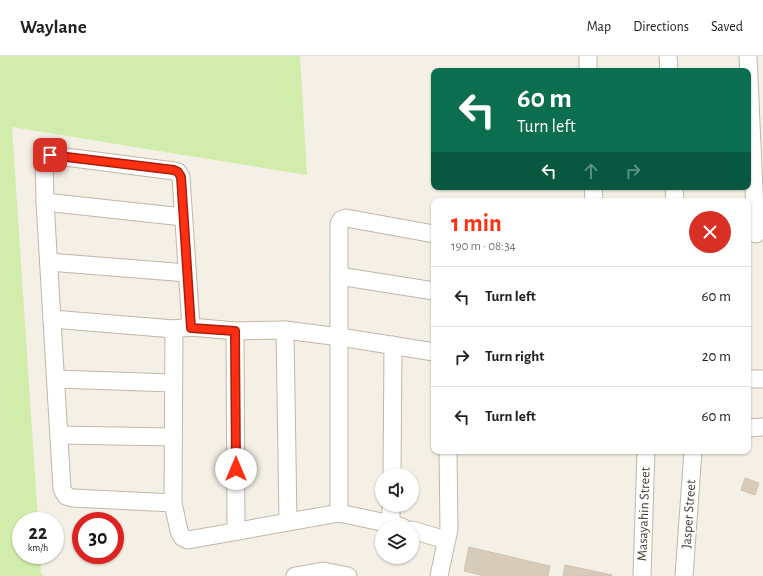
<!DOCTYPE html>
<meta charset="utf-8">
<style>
body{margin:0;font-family:"Alegreya Sans",sans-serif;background:#f6f6f6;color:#202124;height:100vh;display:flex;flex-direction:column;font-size:15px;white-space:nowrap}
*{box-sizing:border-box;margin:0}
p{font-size:13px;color:#757577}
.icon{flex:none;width:22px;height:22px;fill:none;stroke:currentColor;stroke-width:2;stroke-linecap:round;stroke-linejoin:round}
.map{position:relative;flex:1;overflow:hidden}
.panel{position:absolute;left:431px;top:142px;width:320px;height:256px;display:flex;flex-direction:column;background:#fff;border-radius:8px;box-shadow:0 1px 3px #0004}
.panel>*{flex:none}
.banner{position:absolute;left:431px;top:12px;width:320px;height:122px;border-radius:8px;box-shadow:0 1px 3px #0004;background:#0b6e4f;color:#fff;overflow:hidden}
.buttons{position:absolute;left:375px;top:412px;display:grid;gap:8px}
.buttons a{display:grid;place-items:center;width:44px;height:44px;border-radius:50%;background:#fff;box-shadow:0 1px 3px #0004;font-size:20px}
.speed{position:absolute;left:12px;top:456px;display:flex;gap:8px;font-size:20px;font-weight:700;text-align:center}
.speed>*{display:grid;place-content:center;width:52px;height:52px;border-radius:50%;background:#fff;box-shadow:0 1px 3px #0004;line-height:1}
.speed small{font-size:10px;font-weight:400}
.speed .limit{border:6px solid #d22;background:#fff;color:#111}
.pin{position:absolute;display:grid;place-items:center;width:34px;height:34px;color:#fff;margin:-17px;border-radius:8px;box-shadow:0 2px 6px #0006}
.me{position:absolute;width:44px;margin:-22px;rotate:0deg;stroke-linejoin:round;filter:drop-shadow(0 0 3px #0008)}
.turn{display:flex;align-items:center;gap:14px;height:84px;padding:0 20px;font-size:18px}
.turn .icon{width:52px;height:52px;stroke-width:2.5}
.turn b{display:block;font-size:28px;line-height:34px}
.lanes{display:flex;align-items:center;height:38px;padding:0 20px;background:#0003;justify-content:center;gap:20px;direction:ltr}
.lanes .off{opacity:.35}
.round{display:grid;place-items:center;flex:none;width:42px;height:42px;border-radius:21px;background:#f6f6f6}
.summary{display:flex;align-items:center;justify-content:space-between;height:68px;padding:0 20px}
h1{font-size:24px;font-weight:600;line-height:30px;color:#ff2f12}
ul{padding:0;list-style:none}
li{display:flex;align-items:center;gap:12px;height:60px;padding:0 20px;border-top:1px solid #e0e0e0}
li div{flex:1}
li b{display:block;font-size:15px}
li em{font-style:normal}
header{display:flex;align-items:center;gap:24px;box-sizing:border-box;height:56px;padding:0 20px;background:#fff;border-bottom:1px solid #e0e0e0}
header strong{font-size:19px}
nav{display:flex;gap:22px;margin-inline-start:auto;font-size:14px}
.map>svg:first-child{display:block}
</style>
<header>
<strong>Waylane</strong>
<nav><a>Map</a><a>Directions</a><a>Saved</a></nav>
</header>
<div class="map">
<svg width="763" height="520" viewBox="0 0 763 520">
<rect width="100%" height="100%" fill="#f4f0e6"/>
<polygon fill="#d1ecab" points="0,0 300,0 307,119 12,71 38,465 21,465 21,499 40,499 41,517 44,520 0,520"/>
<g fill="#d7cbba" stroke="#d2c3ad">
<polygon points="745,422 759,427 755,439 741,434"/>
<polygon points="469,491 550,510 548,520 485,520 464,515"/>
<polygon points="565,509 612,519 612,520 563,520"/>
</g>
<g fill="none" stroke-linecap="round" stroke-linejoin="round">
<defs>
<g id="street">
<polyline points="588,0 588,15"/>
<polyline points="668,0 669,15"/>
<polyline points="748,0 756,178"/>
<polyline points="593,131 594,145"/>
<polyline points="674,131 675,145"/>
<polyline points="45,146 183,161"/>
<polyline points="49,206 187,217"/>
<polyline points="339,220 434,235"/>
<polyline points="52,263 174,273 191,271 235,275 285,274 340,281 434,296"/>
<polyline points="174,273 173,447 179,475 182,481 188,484 339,457 391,468 402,471"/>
<polyline points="285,274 288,466"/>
<polyline points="235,275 236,475"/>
<polyline points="56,323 173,327"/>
<polyline points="748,323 763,323"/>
<polyline points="748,372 763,371"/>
<polyline points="59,379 173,381"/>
<polyline points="392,419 393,289"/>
<polyline points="173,447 73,442 66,440 62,433 45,146 44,103 46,100 50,99 174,115 178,116 181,121 191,271"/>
<polyline points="339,457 339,168 341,164 346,162 434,178"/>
<polyline points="391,468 391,449"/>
<polyline points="412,474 446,484"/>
<polyline points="295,520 323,515 348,520"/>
<polyline points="439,520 449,473 448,395"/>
<polyline points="642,520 646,395"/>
<polyline points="684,520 693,395"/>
</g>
</defs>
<use href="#street" stroke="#c1b7a7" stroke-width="19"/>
<use href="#street" stroke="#fff" stroke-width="17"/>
</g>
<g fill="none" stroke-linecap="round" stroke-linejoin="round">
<defs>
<polyline id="route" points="50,99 174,114 178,116 181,121 191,272 235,275 236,413"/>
</defs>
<use href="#route" stroke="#a61f0c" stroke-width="10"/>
<use href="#route" stroke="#ff2f12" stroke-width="7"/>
</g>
<g text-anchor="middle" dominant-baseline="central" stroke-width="4" stroke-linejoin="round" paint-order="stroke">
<g font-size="14" fill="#484034" stroke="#fff">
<text transform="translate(644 458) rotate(-88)">Masayahin Street</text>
<text transform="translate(689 458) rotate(-86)">Jasper Street</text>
</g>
</g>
</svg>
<div class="buttons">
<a><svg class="icon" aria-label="sound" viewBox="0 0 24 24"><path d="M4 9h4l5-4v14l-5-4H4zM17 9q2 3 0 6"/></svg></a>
<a><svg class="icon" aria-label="layers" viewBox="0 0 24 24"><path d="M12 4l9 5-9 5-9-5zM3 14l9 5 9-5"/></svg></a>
</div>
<div class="speed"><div>22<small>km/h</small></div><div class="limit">30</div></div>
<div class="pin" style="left:50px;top:99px;background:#d93025"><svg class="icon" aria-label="arrive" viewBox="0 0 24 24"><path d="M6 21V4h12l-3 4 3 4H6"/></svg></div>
<svg class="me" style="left:236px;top:413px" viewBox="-20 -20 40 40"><circle r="19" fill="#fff"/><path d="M0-13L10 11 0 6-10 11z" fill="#ff2f12"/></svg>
<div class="banner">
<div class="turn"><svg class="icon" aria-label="left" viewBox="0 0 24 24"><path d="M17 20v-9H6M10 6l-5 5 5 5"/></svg><div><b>60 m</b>Turn left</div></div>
<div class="lanes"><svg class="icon" aria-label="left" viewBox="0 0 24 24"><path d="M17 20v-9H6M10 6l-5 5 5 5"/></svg><svg class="icon off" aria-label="ahead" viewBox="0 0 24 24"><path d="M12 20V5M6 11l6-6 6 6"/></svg><svg class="icon off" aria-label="right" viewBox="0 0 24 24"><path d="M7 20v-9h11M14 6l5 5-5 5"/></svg></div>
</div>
<section class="panel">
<div class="summary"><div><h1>1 min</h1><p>190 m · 08:34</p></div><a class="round" style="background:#d93025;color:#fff"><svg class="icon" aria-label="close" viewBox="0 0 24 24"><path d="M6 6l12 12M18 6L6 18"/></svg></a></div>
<ul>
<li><svg class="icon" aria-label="left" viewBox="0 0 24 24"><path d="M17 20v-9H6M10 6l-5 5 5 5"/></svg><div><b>Turn left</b></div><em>60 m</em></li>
<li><svg class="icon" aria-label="right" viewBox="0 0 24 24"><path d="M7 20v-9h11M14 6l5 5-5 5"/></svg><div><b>Turn right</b></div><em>20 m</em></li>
<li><svg class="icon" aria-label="left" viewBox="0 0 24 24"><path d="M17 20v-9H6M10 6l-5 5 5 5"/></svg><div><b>Turn left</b></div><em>60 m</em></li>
</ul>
</section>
</div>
